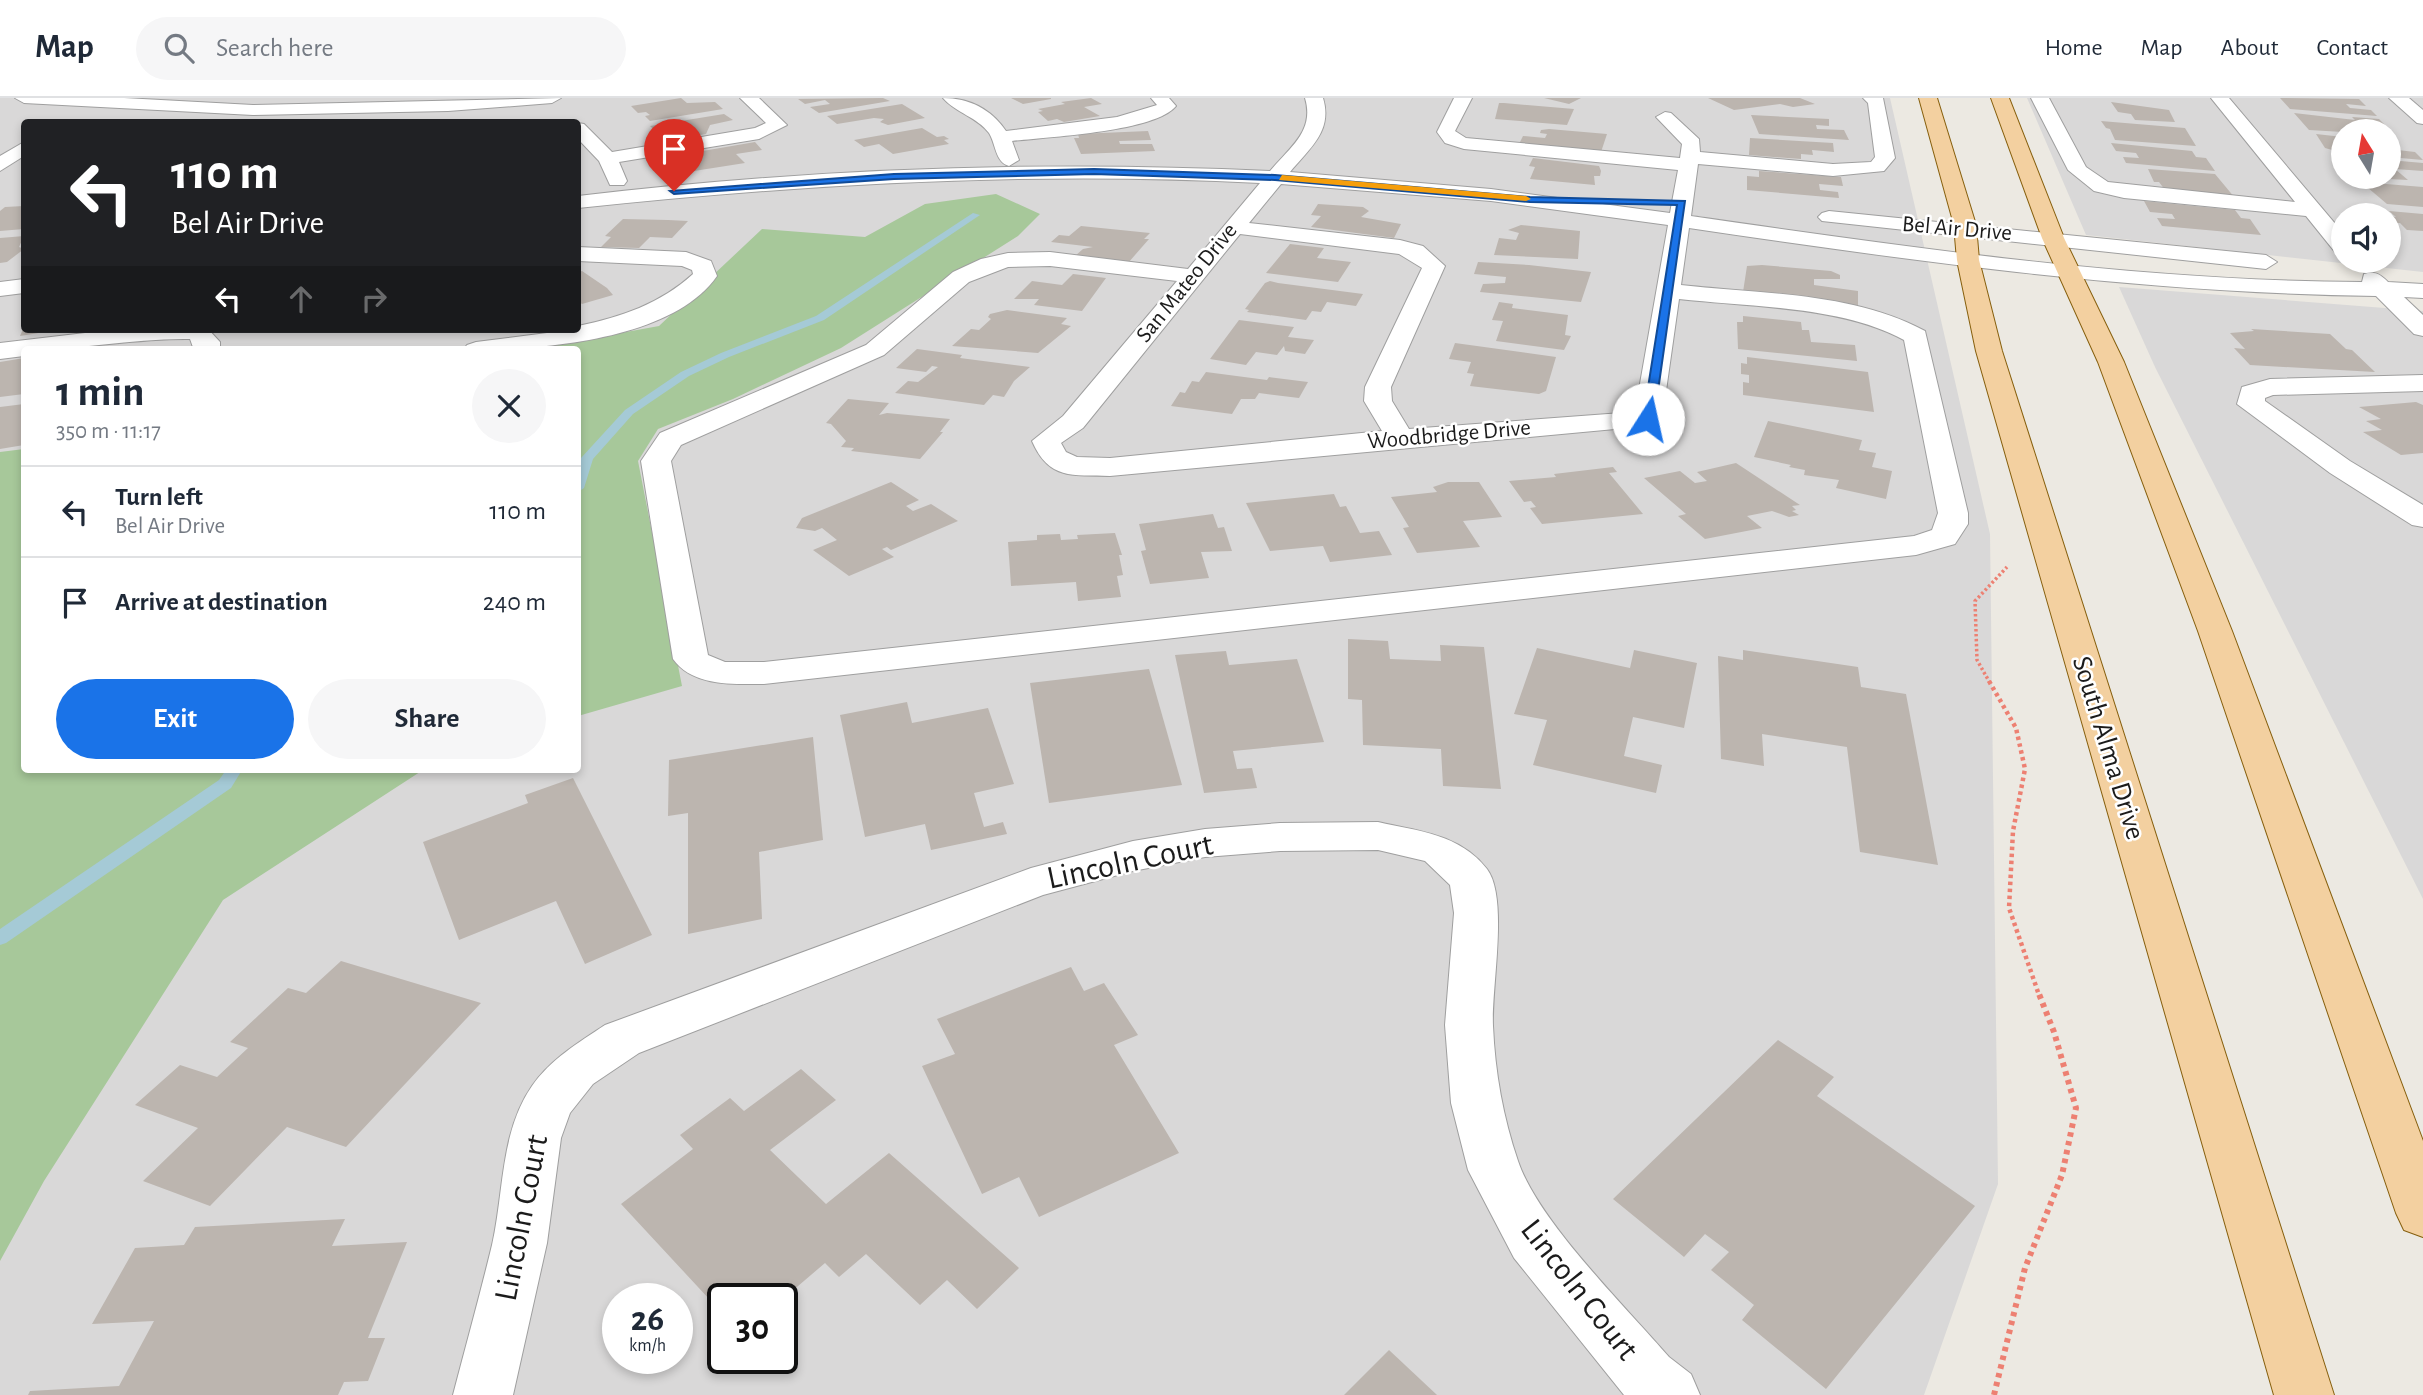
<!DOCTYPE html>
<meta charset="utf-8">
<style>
body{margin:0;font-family:"Alegreya Sans",sans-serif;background:#f6f6f7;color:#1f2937;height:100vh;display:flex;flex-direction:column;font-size:26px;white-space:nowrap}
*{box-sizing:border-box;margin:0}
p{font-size:23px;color:#747a83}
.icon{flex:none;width:38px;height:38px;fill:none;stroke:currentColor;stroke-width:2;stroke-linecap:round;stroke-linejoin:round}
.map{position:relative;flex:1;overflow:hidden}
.side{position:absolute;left:21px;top:248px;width:560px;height:427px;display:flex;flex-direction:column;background:#fff;border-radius:7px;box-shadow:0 4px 10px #0003}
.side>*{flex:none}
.guide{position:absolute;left:21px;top:21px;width:560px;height:214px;border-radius:7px;box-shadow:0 4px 10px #0003;background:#202124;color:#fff;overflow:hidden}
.needle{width:46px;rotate:349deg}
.buttons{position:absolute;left:2331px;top:21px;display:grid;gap:14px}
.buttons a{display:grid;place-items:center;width:70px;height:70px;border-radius:50%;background:#fff;box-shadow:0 4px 10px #0003;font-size:35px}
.speed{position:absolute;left:602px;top:1185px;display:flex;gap:14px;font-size:35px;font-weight:700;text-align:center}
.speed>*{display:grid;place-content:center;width:91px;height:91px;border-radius:50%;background:#fff;box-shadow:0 4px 10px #0003;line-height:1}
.speed small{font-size:18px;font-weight:400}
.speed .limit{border:4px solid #111;border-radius:10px;background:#fff;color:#111}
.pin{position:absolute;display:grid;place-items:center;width:60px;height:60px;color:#fff;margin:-72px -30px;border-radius:50% 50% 50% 0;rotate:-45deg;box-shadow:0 0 7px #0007}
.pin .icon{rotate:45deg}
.me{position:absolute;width:77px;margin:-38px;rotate:10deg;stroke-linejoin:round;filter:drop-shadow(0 0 5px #0008)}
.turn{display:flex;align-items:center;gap:24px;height:147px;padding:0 35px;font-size:32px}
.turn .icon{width:91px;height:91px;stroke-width:2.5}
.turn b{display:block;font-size:49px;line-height:60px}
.lanes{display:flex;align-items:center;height:66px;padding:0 35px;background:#0003;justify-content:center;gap:35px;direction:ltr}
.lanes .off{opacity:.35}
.round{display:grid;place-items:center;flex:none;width:74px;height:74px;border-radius:37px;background:#f6f6f7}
.overview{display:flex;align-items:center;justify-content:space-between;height:119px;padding:0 35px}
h1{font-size:42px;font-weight:600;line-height:52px}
.cta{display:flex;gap:14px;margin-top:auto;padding:14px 35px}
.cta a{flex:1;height:80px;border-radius:42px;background:#1a73e8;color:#fff;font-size:28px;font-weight:600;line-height:80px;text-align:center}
.cta a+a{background:#f6f6f7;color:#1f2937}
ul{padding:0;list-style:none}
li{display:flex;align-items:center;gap:21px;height:91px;padding:0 35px;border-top:2px solid #e0e1e3}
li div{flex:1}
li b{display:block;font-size:26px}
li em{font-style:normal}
header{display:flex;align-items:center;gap:42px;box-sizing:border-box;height:98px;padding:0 35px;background:#fff;border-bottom:2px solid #e0e1e3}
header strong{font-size:33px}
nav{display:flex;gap:38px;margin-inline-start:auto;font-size:24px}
.search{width:490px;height:63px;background:#f6f6f7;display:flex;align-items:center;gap:18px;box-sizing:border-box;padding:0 24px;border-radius:38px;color:#747a83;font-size:26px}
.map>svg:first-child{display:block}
</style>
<header>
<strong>Map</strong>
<div class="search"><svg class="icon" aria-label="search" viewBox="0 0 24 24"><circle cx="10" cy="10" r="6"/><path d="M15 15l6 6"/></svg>Search here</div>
<nav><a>Home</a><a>Map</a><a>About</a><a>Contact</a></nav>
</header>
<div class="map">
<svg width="2423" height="1297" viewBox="0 0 2423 1297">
<rect width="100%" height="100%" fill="#ece9e2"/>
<g fill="#d9d8d8" fill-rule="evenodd">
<path d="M0,0H1890L1990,436L1998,1086L1924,1297H0ZM24,24H578V231H24ZM24,252H578V672H24ZM618,1200H677V1260H618ZM723,1200H782V1260H723Z"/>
<path d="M2027,0H2423V174L2086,137ZM2343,33H2389V79H2343ZM2343,117H2389V163H2343Z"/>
<polygon points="2119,189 2423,213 2423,801 2155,269"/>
</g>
<g fill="#a7c89a">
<polygon points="996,96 1040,116 1018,138 841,250 733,301 658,331 638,363 682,588 578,618 578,252 527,252 659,228 762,131 865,139 925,106"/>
<polygon points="24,351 24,672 423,672 223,802 44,1083 0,1163 0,354"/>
</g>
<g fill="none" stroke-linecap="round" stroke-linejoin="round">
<g fill="#a5cad6" fill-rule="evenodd">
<polygon points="973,115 980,117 824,222 729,259 689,278 633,316 593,361 584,390 578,394 578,372 581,360 625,312 681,274 721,255 816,218"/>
<polygon points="226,672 242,672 231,690 6,845 0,847 0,831 219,682"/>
</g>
</g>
<g fill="#bcb5af">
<polygon points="681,0 687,5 715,4 723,11 650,23 645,18 650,17 646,14 638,15 631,8"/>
<polygon points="883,0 890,3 819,15 810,9 830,6 825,2 805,6 798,1"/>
<polygon points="1011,0 1051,0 1051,1 1023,6"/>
<polygon points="1091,0 1102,6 1084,9 1100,18 1064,24 1057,21 1048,23 1038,14 1043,13 1038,11 1065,6 1061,4"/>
<polygon points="1544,0 1581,0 1569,6"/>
<polygon points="1708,0 1800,0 1815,6 1793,9 1780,6 1734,12"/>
<polygon points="2280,0 2359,1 2366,8 2346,6 2350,10 2371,12 2377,18 2290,11"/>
<polygon points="2111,4 2169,12 2175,24 2135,22 2131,16 2118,14"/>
<polygon points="1499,5 1504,5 1574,11 1567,27 1495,21"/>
<polygon points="902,6 925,20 888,27 880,24 884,21 874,20 837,26 827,18"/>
<polygon points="2294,15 2355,22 2352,19 2379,21 2386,28 2349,27 2355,33 2343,34 2309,32"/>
<polygon points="724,16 733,22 710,27 706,36 666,43 650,28"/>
<polygon points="1751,17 1829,21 1829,28 1816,27 1817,31 1844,32 1849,42 1759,36"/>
<polygon points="2101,23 2185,30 2196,48 2115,42 2110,31 2106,30"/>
<polygon points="922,30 937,39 944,38 949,41 944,42 949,46 893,56 879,46 864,49 854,42"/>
<polygon points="1549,31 1607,36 1601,54 1519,46 1523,38 1545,40 1547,36 1540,35 1541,32"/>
<polygon points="1148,33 1151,42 1119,43 1120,46 1152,46 1155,53 1081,56 1074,40 1079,40 1078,36"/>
<polygon points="2316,36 2343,39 2343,55 2325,50"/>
<polygon points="1750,40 1833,45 1834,54 1812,52 1813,57 1801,56 1801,61 1749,57"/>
<polygon points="755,44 762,52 736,56 745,65 694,73 681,63 685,63 682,60 693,58 691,55"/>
<polygon points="2111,45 2192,53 2196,59 2206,60 2215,73 2126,65 2123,59 2139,60 2136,55 2116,53"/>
<polygon points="2389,51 2415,54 2423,62 2389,59"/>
<polygon points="1533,60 1599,68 1601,73 1600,78 1594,78 1595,87 1530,81 1535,69 1529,68"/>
<polygon points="2389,62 2423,65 2423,73 2395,71 2408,82 2389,81"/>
<polygon points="2148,71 2215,76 2235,100 2165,92 2159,84 2154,84"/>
<polygon points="1759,73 1841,79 1843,88 1819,86 1820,92 1838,94 1839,100 1747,92 1747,78 1759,79"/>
<polygon points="2361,84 2423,89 2423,109 2387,106"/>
<polygon points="2144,103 2235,112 2241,120 2250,121 2261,137 2162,128 2157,120 2175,121 2172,116 2150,114"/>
<polygon points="1318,106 1363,109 1369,113 1361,119 1401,126 1394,140 1311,129 1321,118 1311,117"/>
<polygon points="24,108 24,131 0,133 0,113 5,109"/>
<polygon points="2389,113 2423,116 2423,133 2407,132 2400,125 2394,125 2389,118 2396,119"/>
<polygon points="623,121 668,122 688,123 672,140 650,139 639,150 601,149 611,139 605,138"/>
<polygon points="1521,127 1580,133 1578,161 1494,157 1499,140 1516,142 1519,135 1508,132"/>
<polygon points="1081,128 1150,135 1144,141 1149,141 1128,165 1075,158 1083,151 1093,149 1051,144 1059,137 1069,138"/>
<polygon points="24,138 19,149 24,151 7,164 0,165 0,140"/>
<polygon points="1290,146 1324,150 1317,160 1351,164 1338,184 1266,175"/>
<polygon points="1478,164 1529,167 1591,174 1581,204 1480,194 1483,186 1505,185 1506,179 1474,176"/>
<polygon points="1762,167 1831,173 1840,177 1840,181 1814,181 1814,187 1858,193 1858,208 1743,194 1747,168"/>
<polygon points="582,173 607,190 613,197 582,206 578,203 578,174"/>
<polygon points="1073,176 1106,180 1082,213 1034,207 1039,201 1014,201 1032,183 1062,187"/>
<polygon points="1270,183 1278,185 1363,196 1356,208 1327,204 1321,214 1312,213 1306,222 1247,214 1249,212 1245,211 1265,185"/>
<polygon points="1499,204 1513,206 1512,210 1568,217 1565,237 1571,238 1564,252 1496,243 1503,223 1492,222"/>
<polygon points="1007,212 1067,220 1061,226 1071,228 1038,255 952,248 971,231 979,232 991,221 988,219 990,216"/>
<polygon points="1743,218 1801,224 1802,232 1809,232 1811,244 1855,247 1857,263 1738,251 1737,224 1743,224"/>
<polygon points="1239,222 1294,229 1288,239 1314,242 1305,256 1285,253 1284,248 1277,257 1256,254 1246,267 1210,261"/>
<polygon points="23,231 57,231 57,232 20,238"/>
<polygon points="2251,231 2330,236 2346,251 2352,252 2375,274 2250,267 2234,250 2245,251 2230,235 2254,233"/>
<polygon points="1455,245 1556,259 1546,293 1539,296 1470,288 1474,276 1467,275 1471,264 1449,261"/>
<polygon points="917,251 962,257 960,260 1030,269 1014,283 1004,299 993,297 984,307 895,295 908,283 918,284 938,269 932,268 926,274 896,270"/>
<polygon points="1747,259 1868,274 1874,314 1743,297 1743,284 1749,285 1749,277 1741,276 1741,265 1747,266"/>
<polygon points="24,260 24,296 0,299 0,264"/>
<polygon points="1206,274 1267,282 1269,279 1308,284 1299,300 1259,295 1255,301 1241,301 1232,316 1171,308 1180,294 1185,295 1192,283 1199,284"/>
<polygon points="848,301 889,305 879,317 887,315 950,321 940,334 943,334 920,361 851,353 854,350 841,349 846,343 831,326 826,325"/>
<polygon points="2416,304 2423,307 2423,355 2401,357 2363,334 2382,332 2366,323 2381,321 2359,309"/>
<polygon points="24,306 21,327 24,327 24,347 0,351 0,309"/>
<polygon points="1768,323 1862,342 1859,352 1876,355 1872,369 1892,373 1886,401 1836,390 1839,382 1804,377 1805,372 1789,369 1791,367 1754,359"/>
<polygon points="1736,365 1800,407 1792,408 1796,412 1792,413 1799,417 1789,419 1772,413 1747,418 1762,430 1705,441 1678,418 1686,416 1644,380 1680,373 1695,385 1707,383 1697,374"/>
<polygon points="1613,369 1617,374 1609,375 1643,416 1542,426 1530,410 1536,409 1531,403 1524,404 1509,383 1556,379 1554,376"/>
<polygon points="891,384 919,402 906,408 913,413 931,406 958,423 891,452 887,449 882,451 894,459 849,478 813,452 837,442 822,430 815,433 796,430 802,420"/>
<polygon points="1448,384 1479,384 1502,419 1463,423 1480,449 1417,455 1403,430 1409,429 1391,399 1437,394 1433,389"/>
<polygon points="1334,396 1340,409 1346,408 1360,435 1379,433 1392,457 1330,464 1323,448 1270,453 1246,405"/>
<polygon points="1213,416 1218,430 1224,429 1232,453 1201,454 1209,480 1150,486 1141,453 1146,452 1139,426"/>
<polygon points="1115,435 1122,457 1119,457 1123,477 1117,478 1121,499 1078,503 1076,484 1011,488 1008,444 1037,442 1037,437 1060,436 1061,442 1078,441 1077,437"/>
<polygon points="1348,541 1388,543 1390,561 1441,563 1440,547 1484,549 1501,691 1443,688 1441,651 1363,647 1362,602 1348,601"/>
<polygon points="1537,550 1630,570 1634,552 1697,565 1684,630 1633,619 1624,658 1662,667 1656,695 1533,667 1547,622 1514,616"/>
<polygon points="1743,552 1858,569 1861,589 1906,596 1938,767 1860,754 1847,649 1762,636 1764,668 1721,661 1718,558 1743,562"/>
<polygon points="1226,553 1229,567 1297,561 1324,644 1233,653 1237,671 1252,670 1257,690 1204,695 1175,557"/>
<polygon points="1149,571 1182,687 1049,705 1030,585"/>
<polygon points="907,604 912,625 988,610 1014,686 974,695 984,729 1003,724 1007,736 931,752 925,726 865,739 840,617"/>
<polygon points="813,639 823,742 759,754 762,821 688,836 688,715 668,718 669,662"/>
<polygon points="573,680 652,837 585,866 556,803 459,842 423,744 528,705 525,697"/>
<polygon points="341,863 481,905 346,1049 287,1029 210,1108 143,1083 198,1030 135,1007 180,967 217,979 248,950 230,944 288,890 306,895"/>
<polygon points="1071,869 1084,893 1104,885 1138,937 1114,947 1179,1055 1039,1119 1019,1079 982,1096 922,968 955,956 937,921"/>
<polygon points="1778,942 1834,979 1817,998 1975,1108 1826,1291 1742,1222 1754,1207 1711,1172 1729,1154 1705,1136 1684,1159 1613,1101"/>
<polygon points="801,971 836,1002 770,1052 826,1106 889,1055 1019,1170 977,1211 947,1182 920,1207 866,1156 839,1179 825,1165 784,1200 723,1200 723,1216 621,1106 693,1051 680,1037 730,1000 744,1013"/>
<polygon points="345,1121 332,1148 407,1144 368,1240 385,1240 368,1283 344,1284 338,1297 28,1297 30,1293 119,1288 154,1223 92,1226 135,1150 184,1147 195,1129"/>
<polygon points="1389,1252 1437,1297 1344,1297"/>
</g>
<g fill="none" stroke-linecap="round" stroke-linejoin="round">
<defs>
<g id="minor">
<polygon points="15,0 124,0 253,7 561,0 552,5 448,13 253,17 24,5"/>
<polygon points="740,0 759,0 787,27 759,41 619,64 627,83 624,87 610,87 599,63 578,41 578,25 584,26 612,54 755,30 766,25"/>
<path d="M943,0C969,0 991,11 1006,33L1117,19L1157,7L1151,0H1169L1176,8C1155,34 1047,39 1012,43L1019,62L1009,68C995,64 996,46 989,35C977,19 956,15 943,0Z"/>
<path d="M1305,0H1323C1333,33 1310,50 1290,74L1491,91L1670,115L1678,72L1464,51L1445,45L1437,34L1454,0H1472L1455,33L1466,40L1680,60L1682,46L1656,19L1665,14L1671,15L1699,41L1700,54L1833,66L1871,64L1875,59L1868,5L1863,0H1883L1895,60L1884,73L1833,78L1698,66L1691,118C1913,150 2137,183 2362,184L2364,176C2375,173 2380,176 2388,184L2423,186V200L2404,199L2423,217V238L2414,236L2376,198C2145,195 1917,164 1689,130L1681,187C1761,196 1853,194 1925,233L1968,415V426L1955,446L1916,457L764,586C734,586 693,589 673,561L641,363L660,335L866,247L953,174L981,161L1008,155L1050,154L1188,171L1260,85C1032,73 805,86 578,110V98C807,71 1039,62 1270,73C1290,49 1315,33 1305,0ZM1281,86L1491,103L1668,127L1635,314L1409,331L1392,303L1391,289L1445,168L1423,148L1400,142L1249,125ZM1240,136L1399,156L1422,170L1365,289L1364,303L1382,333L1110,360L1077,359L1066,354L1061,345L1083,330ZM1050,168L1177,183L1063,318L1032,343C1049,382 1072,377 1110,378L1658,327L1662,321L1679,201C1749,209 1842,208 1904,242L1938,415L1932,432L1914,438L764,564H725L708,557L671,363L681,347L884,257L969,184L1008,169Z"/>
<polygon points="2031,0 2049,0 2086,69 2108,84 2295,104 2211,0 2229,0 2343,135 2343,156 2335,154 2306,118 2124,100 2094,93 2068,72"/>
<polygon points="2389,0 2409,0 2423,12 2423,26 2417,25"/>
<polygon points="24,44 24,58 0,73 0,58"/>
<polygon points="1829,113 2266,157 2277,164 2266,171 1822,123 1818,119 1822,115"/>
<path d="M578,149L686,154L711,163L717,178C671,244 536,252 463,252L467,247L476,244L578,231V228C621,219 660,206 693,176L692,172L682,168L578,163Z"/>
<polygon points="24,181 24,195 0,198 0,184"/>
<path d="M119,231H208L220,244V252H194L190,241C135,240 80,252 24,252V258L0,261V245Z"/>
<polygon points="2423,277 2423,293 2273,297 2265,300 2265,303 2350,363 2423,407 2423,429 2412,427 2330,375 2237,306 2242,289 2270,281"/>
<path d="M1378,724C1418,733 1460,736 1487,771C1509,800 1491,890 1493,928C1495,974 1503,1019 1518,1063C1538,1123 1626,1209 1669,1259L1691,1276L1700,1297H1624L1514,1160L1468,1072L1451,1005L1445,927L1454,815L1450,787L1425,763L1378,752L1280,753L1205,759L1133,773L1043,797L639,955L593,986L570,1015L561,1040L547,1145L513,1297H453C466,1247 480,1197 492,1147C504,1095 500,1034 532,988C551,961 578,945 605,927L1031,770L1133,743L1205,731L1280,725Z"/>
</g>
<g id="major">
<polygon points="1919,0 1937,0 1976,127 1979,162 2002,253 2334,1297 2274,1297 1976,253 1957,162 1954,127"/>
<polygon points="1991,0 2009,0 2064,140 2124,264 2232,533 2423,1043 2423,1139 2404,1132 2396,1115 2198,533 2098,264 2042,140"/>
</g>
</defs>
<use href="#minor" stroke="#9f9f9f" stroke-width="2"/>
<use href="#major" stroke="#865f0d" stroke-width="2"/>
<polyline stroke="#ed8072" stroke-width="3.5" stroke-dasharray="2.5 2.5" stroke-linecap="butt" points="1990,585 1977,562 1975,503 2007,469"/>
<polyline stroke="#ed8072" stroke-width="4.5" stroke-dasharray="3.5 3.5" stroke-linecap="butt" points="1989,583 2016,630 2025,671 2013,733 2009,810 2039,897"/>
<polyline stroke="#ed8072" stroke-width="6" stroke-dasharray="4.5 4.5" stroke-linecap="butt" points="1994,1297 2025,1170 2062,1077 2076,1010 2054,934 2039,896"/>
<use href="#minor" fill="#fff" fill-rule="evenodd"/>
<use href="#major" fill="#f3d0a0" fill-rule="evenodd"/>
</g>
<polygon fill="#1a73e8" stroke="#114b97" stroke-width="2" points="1094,71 1275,77 1530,99 1685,103 1654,321 1648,324 1643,321 1677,107 1530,104 1275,82 1094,76 894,81 674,96 670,93 894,76"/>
<polygon fill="#f59e0b" points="1282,77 1526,98 1531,101 1526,103 1279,82"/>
<g text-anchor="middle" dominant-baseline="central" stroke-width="5" stroke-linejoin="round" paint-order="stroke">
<g font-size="23" fill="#1b1b1b" stroke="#fff">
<text transform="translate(1957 131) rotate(5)">Bel Air Drive</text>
<text transform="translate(1187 185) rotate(-51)">San Mateo Drive</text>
<text transform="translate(1449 337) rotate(-5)">Woodbridge Drive</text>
</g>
<g font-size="28" fill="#1b1b1b" stroke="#fff">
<text transform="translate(2108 650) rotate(73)">South Alma Drive</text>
</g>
<g font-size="33" fill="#1b1b1b" stroke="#fff">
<text transform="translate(1130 764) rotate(-12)">Lincoln Court</text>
<text transform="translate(522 1120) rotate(-79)">Lincoln Court</text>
<text transform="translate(1579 1192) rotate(52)">Lincoln Court</text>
</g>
</g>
</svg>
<div class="buttons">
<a><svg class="needle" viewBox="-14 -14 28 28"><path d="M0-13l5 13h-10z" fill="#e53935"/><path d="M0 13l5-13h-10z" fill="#747a83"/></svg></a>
<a><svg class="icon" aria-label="sound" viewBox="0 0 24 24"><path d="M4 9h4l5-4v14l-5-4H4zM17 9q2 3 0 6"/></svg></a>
</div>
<div class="speed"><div>26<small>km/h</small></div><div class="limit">30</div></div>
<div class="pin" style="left:674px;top:93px;background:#d93025"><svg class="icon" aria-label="arrive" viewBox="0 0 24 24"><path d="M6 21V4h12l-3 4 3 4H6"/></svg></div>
<svg class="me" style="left:1648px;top:321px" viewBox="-20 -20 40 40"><circle r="19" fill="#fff"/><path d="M0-13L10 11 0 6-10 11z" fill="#1a73e8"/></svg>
<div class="guide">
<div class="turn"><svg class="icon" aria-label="left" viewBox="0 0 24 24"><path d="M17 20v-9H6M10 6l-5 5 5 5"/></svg><div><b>110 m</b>Bel Air Drive</div></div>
<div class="lanes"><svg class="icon" aria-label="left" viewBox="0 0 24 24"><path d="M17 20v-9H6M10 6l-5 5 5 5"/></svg><svg class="icon off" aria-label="ahead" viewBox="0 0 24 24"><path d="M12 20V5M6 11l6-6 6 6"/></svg><svg class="icon off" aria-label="right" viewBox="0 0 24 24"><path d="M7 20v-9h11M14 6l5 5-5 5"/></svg></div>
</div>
<section class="side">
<div class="overview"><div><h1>1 min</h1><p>350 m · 11:17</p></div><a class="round"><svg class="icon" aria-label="close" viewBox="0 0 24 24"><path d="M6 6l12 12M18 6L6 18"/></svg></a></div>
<ul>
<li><svg class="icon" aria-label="left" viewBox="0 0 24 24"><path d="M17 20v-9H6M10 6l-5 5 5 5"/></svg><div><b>Turn left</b><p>Bel Air Drive</p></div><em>110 m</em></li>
<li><svg class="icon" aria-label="arrive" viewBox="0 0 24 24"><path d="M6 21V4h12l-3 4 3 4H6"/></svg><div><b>Arrive at destination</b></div><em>240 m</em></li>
</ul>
<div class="cta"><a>Exit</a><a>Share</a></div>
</section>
</div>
